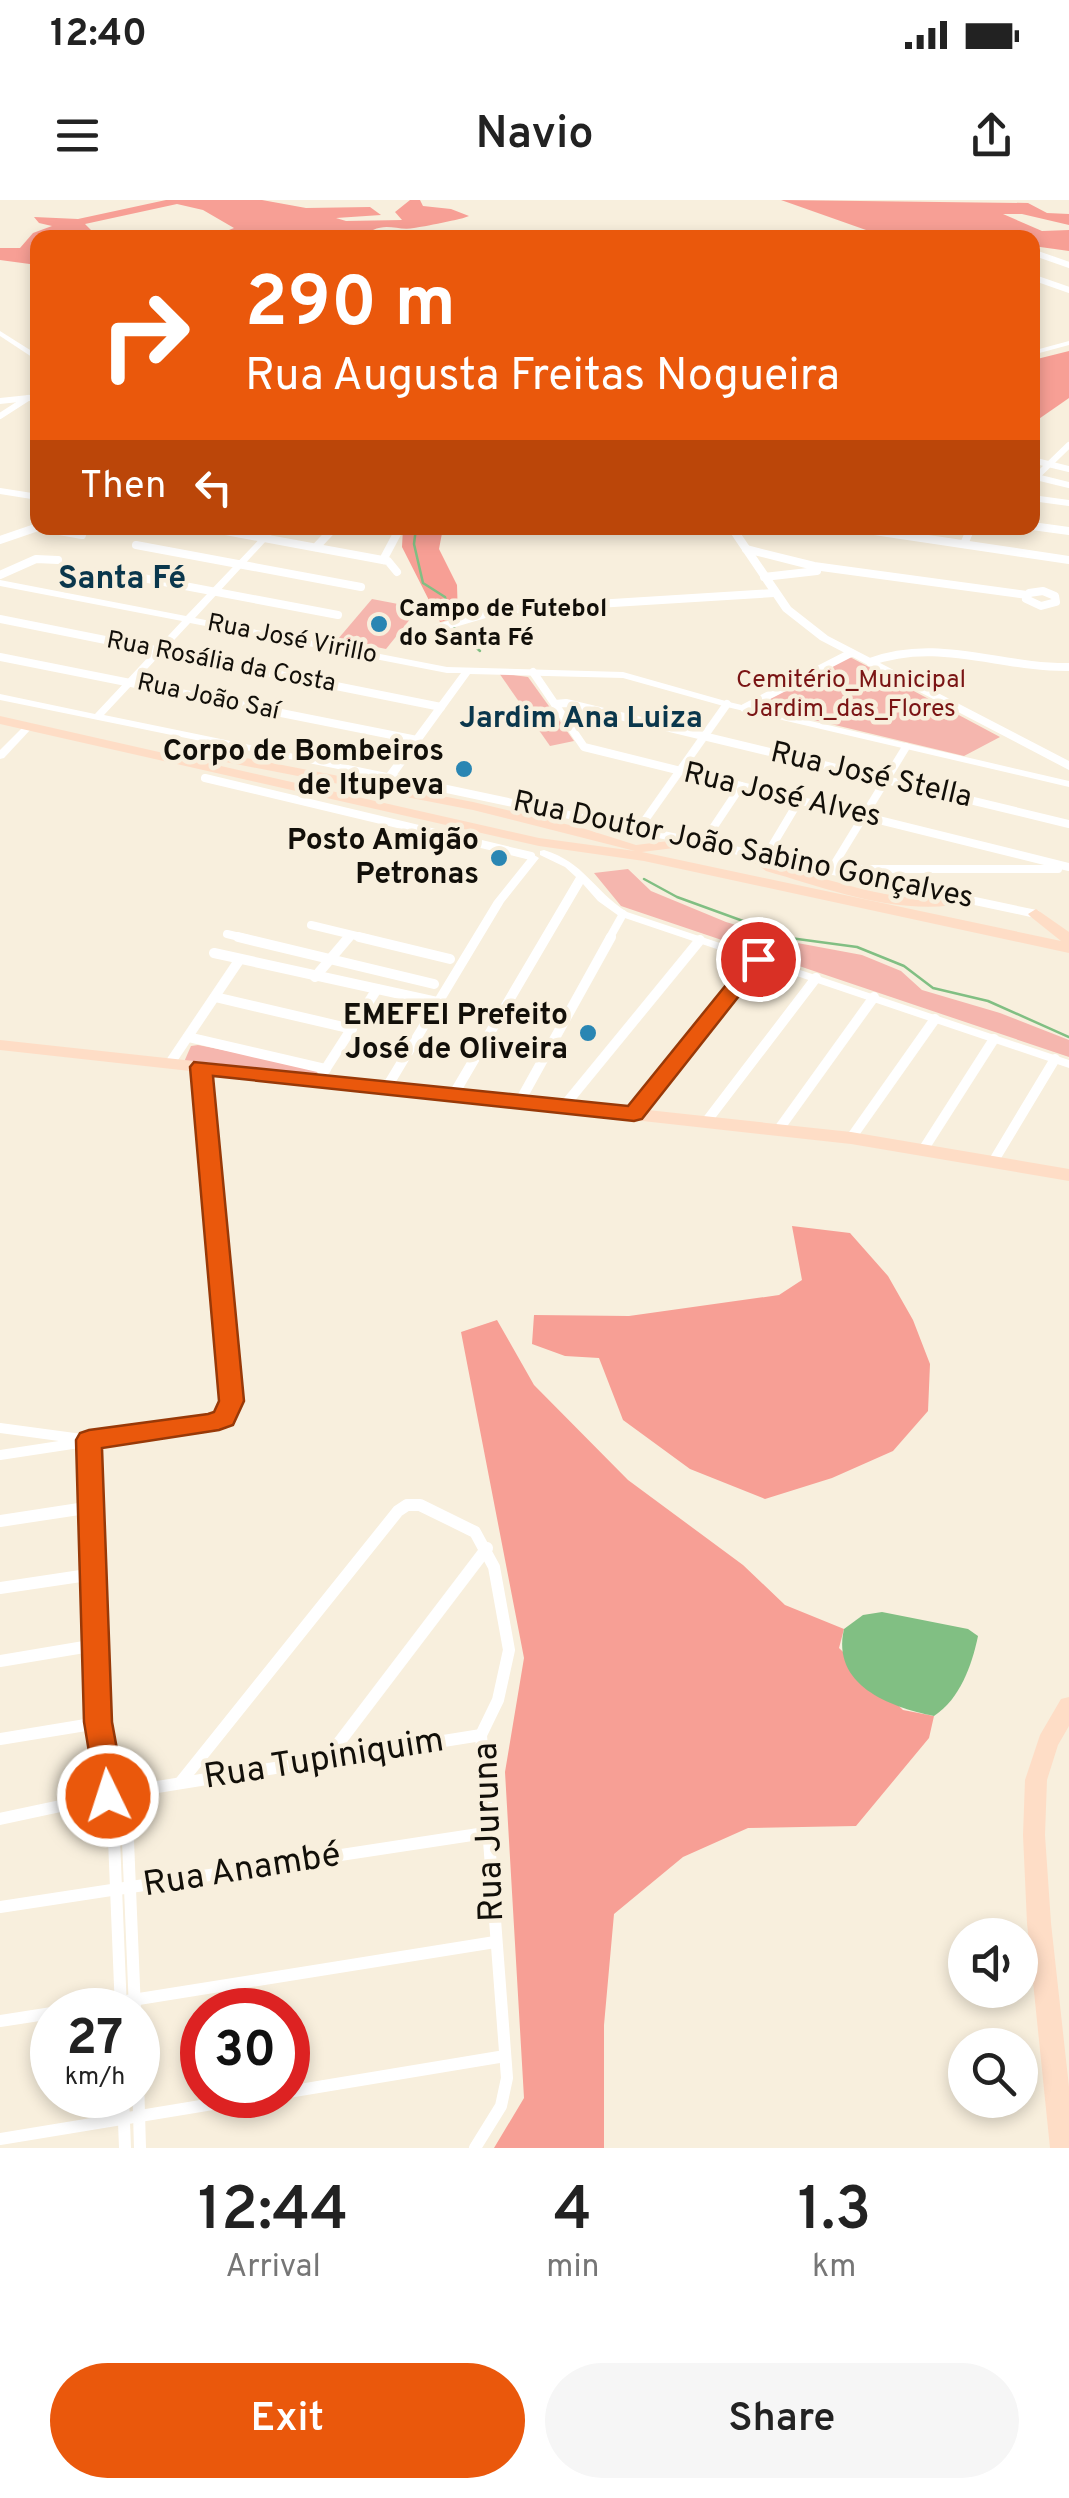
<!DOCTYPE html>
<meta charset="utf-8">
<style>
body{margin:0;font-family:Overpass,sans-serif;background:#f6f6f6;color:#222;height:100vh;display:flex;flex-direction:column;font-size:38px;white-space:nowrap}
*{box-sizing:border-box;margin:0}
p{font-size:32px;color:#767676}
.icon{flex:none;width:55px;height:55px;fill:none;stroke:currentColor;stroke-width:2;stroke-linecap:round;stroke-linejoin:round}
.map{position:relative;height:1948px;overflow:hidden}
.drawer{display:flex;flex-direction:column;background:#fff;flex:1}
.drawer>*{flex:none}
.top-card{position:absolute;left:30px;top:30px;width:1010px;height:305px;border-radius:20px;box-shadow:0 5px 15px #0003;background:#ea580c;color:#fff;overflow:hidden}
.buttons{position:absolute;left:948px;top:1718px;display:grid;gap:20px}
.buttons a{display:grid;place-items:center;width:90px;height:90px;border-radius:50%;background:#fff;box-shadow:0 5px 15px #0003;font-size:50px}
.speed{position:absolute;left:30px;top:1788px;display:flex;gap:20px;font-size:50px;font-weight:700;text-align:center}
.speed>*{display:grid;place-content:center;width:130px;height:130px;border-radius:50%;background:#fff;box-shadow:0 5px 15px #0003;line-height:1}
.speed small{font-size:25px;font-weight:400}
.speed .limit{border:15px solid #d22;background:#fff;color:#111}
.pin{position:absolute;display:grid;place-items:center;width:85px;height:85px;color:#fff;margin:-42px;border:5px solid #fff;border-radius:50%;box-shadow:0 2px 10px #0007}
.me{position:absolute;width:110px;margin:-55px;rotate:356deg;stroke-linejoin:round;filter:drop-shadow(0 0 8px #0008)}
.turn{display:flex;align-items:center;gap:35px;height:210px;padding:0 50px;font-size:45px}
.turn .icon{width:130px;height:130px;stroke-width:2.5}
.turn b{display:block;font-size:70px;line-height:85px}
.then{display:flex;align-items:center;height:95px;padding:0 50px;background:#0003;gap:20px;font-size:38px}
.eta{display:flex;justify-content:space-evenly;align-items:center;height:170px;text-align:center}
.eta b{font-size:60px;font-weight:600;line-height:70px}
.button{display:flex;gap:20px;margin-top:auto;padding:20px 50px}
.button a{flex:1;height:115px;border-radius:60px;background:#ea580c;color:#fff;font-size:40px;font-weight:600;line-height:115px;text-align:center}
.button a+a{background:#f6f6f6;color:#222}
.status{display:flex;justify-content:space-between;align-items:center;height:70px;padding:0 50px;background:#fff;direction:ltr}
.status svg{height:28px;fill:currentColor}
header{display:flex;justify-content:space-between;align-items:center;height:130px;padding:0 50px;background:#fff;font-size:45px;font-weight:600}
.map>svg:first-child{display:block}
</style>
<div class="status"><b>12:40</b><svg viewBox="0 0 49 12"><path d="M0 12V9h3v3zM5 12V6h3v6zM10 12V3h3v9zM15 12V0h3v12zM26 1h20v11H26zM47 4h2v5h-2z"/></svg></div>
<header><svg class="icon" aria-label="menu" viewBox="0 0 24 24"><path d="M4 6h16M4 12h16M4 18h16"/></svg>Navio<svg class="icon" aria-label="share" viewBox="0 0 24 24"><path d="M12 15V3M7 8l5-5 5 5M5 13v7h14v-7"/></svg></header>
<div class="map">
<svg width="1069" height="1948" viewBox="0 0 1069 1948">
<rect width="100%" height="100%" fill="#f8efdd"/>
<g fill="#f5b6ae">
<polygon points="372,399 419,408 386,449 338,439"/>
<polygon points="850,457 1000,537 964,556 756,506"/>
<polygon points="499,473 528,477 574,541 550,546"/>
<polygon points="628,669 651,691 726,722 792,742 862,755 901,771 922,790 1000,813 1069,840 1069,857 621,706 594,673"/>
<polygon points="198,845 319,869 314,878 184,862 191,846"/>
</g>
<g fill="#f79f95">
<path d="M166,0H262L306,8L370,7L381,15L336,18L346,21L402,20L395,12L410,0H420L423,6L451,9L469,16C464,19 421,27 414,28C399,31 388,23 373,30L371,37L209,38L234,28L203,10L177,4L85,24L98,37L38,38L37,65L0,60V48H20L33,33L52,26L39,23L34,17L78,19Z"/>
<polygon points="781,0 1028,3 1047,13 1069,14 1069,25 1022,14 1003,14 1042,31 1069,30 1069,51 1033,46 1032,38 874,37 866,30"/>
<polygon points="1069,151 1069,198 1033,223 1033,160"/>
<polygon points="403,328 443,328 439,349 457,385 458,418 440,422 402,347"/>
<polygon points="792,1026 850,1033 888,1076 913,1120 930,1164 928,1211 893,1251 832,1278 765,1299 690,1269 623,1220 599,1158 565,1156 532,1144 534,1115 629,1116 779,1095 802,1080"/>
<polygon points="497,1120 534,1185 628,1280 743,1365 785,1405 844,1429 839,1448 903,1510 934,1516 929,1538 856,1626 748,1628 683,1657 614,1714 604,1825 604,1948 494,1948 524,1898 505,1572 524,1458 461,1132"/>
</g>
<path fill="#81bf83" d="M882,1412L968,1429L978,1436C972,1465 960,1499 934,1516C889,1507 831,1485 844,1429L863,1415Z"/>
<g fill="none" stroke-linecap="round" stroke-linejoin="round">
<g stroke="#81bf83" stroke-width="2.5">
<polyline points="416,328 414,344 423,383 445,397 450,421"/>
<polyline points="454,428 480,451"/>
<polyline points="644,679 677,697 790,738 857,747 904,766 933,788 988,801 1069,837"/>
</g>
<g stroke="#fff" stroke-width="6">
<polyline points="1032,52 1069,65"/>
<polyline points="1032,77 1069,90"/>
<polyline points="0,216 28,198"/>
<polyline points="1032,260 1069,269"/>
<polyline points="1032,276 1069,285"/>
<polyline points="1036,277 1069,245"/>
<polyline points="0,291 38,297"/>
<polyline points="1032,298 1069,303"/>
</g>
<g stroke="#fff" stroke-width="8">
<polyline points="1032,326 1069,331"/>
<polyline points="42,328 82,335"/>
<polyline points="209,328 388,361 397,372"/>
<polyline points="854,328 1069,360"/>
<polyline points="0,340 38,327"/>
<polyline points="964,344 971,328"/>
<polyline points="136,345 361,387"/>
<polyline points="316,347 334,328"/>
<polyline points="746,349 814,366 1027,395"/>
<polyline points="383,360 400,328"/>
<polyline points="111,372 338,415"/>
<polyline points="0,375 36,359 58,360"/>
<polyline points="764,377 817,371"/>
<polygon points="1043,391 1055,396 1056,402 1041,406 1026,399 1029,393"/>
<polyline points="0,419 441,507"/>
<polyline points="438,428 499,410 774,393"/>
<polyline points="0,457 417,540"/>
<path d="M870,462C937,437 1000,468 1069,467"/>
<polyline points="533,472 584,547 1069,667"/>
<polyline points="555,504 566,503 1069,624"/>
<polyline points="744,508 851,453"/>
<polyline points="390,577 1036,714"/>
<polyline points="205,578 531,656"/>
<polyline points="638,630 727,504"/>
<polyline points="703,643 741,586"/>
<polyline points="766,656 800,599"/>
<polyline points="832,668 906,547"/>
<polyline points="855,669 1058,669"/>
<polyline points="311,725 369,739"/>
<polyline points="227,734 248,739"/>
<polyline points="347,739 350,735"/>
<polyline points="609,739 623,714"/>
</g>
<g stroke="#fff" stroke-width="10">
<polyline points="238,737 434,784"/>
<polyline points="359,737 450,759"/>
<polyline points="214,753 437,802"/>
<polyline points="315,777 349,737"/>
<polyline points="215,797 352,829"/>
<polyline points="188,837 326,869"/>
<polyline points="170,863 240,759"/>
<polyline points="323,873 377,789"/>
<polyline points="520,901 611,737"/>
<polyline points="564,906 700,740"/>
<polyline points="634,914 758,759"/>
<polyline points="706,922 816,778"/>
<polyline points="779,929 874,797"/>
<polyline points="851,938 935,819"/>
<polyline points="923,950 994,839"/>
<polyline points="993,962 1055,859"/>
<polyline points="0,1228 89,1240 90,1270"/>
<polyline points="0,1255 210,1223 230,1211 201,867"/>
</g>
<g stroke="#fff" stroke-width="12">
<polyline points="90,1267 98,1523 113,1615 121,1810"/>
<polyline points="0,1321 92,1307"/>
<polyline points="0,1388 94,1374"/>
<polyline points="0,1461 96,1445"/>
<polyline points="0,1539 98,1523"/>
<polyline points="325,1561 487,1348"/>
<polyline points="108,1578 126,1592 135,1810"/>
<polyline points="180,1583 398,1311 407,1305 420,1305 475,1332 494,1367 509,1450 498,1500 481,1535 507,1878 501,1906 475,1948"/>
<polyline points="0,1619 126,1592 481,1535"/>
<polyline points="0,1707 485,1633"/>
<polyline points="70,1810 495,1742"/>
<polyline points="0,1821 52,1813"/>
<polyline points="138,1879 140,1948"/>
<polyline points="288,1892 505,1856"/>
<polyline points="123,1895 125,1948"/>
<polyline points="0,1939 267,1895"/>
</g>
<g fill="#fff" fill-rule="evenodd">
<polygon points="0,131 38,155 38,161 0,136"/>
<polygon points="1069,141 1069,145 1032,155 1032,151"/>
<path d="M270,328H278L195,418L447,467L623,472L729,502L1069,581V587L727,507L623,478L470,474L396,576L416,590V594L412,595L387,579L0,500V494L95,514L182,421L0,386V380L186,416ZM190,423L447,473H461L387,573L104,515Z"/>
<polygon points="29,523 32,524 32,528 4,558 0,559 0,550 26,524"/>
<path d="M544,650C584,662 594,691 627,712L1069,860V868L619,716L598,701L583,684L458,897H450L448,894L576,677L565,667L540,655V651Z"/>
<polygon points="534,655 539,658 504,702 391,890 383,890 381,887 494,701 530,656"/>
</g>
<g fill="#fff" fill-rule="evenodd">
<polygon points="38,194 38,200 0,204 0,198"/>
<polygon points="727,328 737,328 791,407 828,436 1069,561 1069,570 820,440 783,411"/>
</g>
<g fill="#feddc6" fill-rule="evenodd">
<polygon points="0,516 539,638 635,651 473,610 210,559 203,555 210,551 473,602 582,628 636,645 693,638 700,642 698,645 642,652 1061,741 1031,717 1028,714 1036,709 1069,732 1069,753 644,661 539,646 0,524"/>
<path d="M766,652L771,653L773,656L770,662L776,665C822,677 867,694 914,698C931,699 963,691 975,699L972,702C901,718 833,690 766,671L755,663L761,653Z"/>
<polygon points="0,840 851,932 1069,969 1069,981 851,944 0,850"/>
<polygon points="1069,1497 1069,1526 1058,1545 1047,1580 1045,1635 1051,1723 1069,1887 1069,1948 1050,1948 1027,1723 1023,1635 1025,1580 1040,1535 1061,1499"/>
</g>
</g>
<path fill="#ea580c" stroke="#983908" stroke-width="2.5" d="M758,752L768,759L765,763L642,919L634,921L213,876L244,1201L233,1225L219,1230L102,1248L112,1522L121,1571L137,1583L141,1592L137,1601C123,1606 112,1611 98,1606L84,1522L76,1240L80,1233L89,1230L208,1214L214,1212L219,1201L190,867L194,862L628,906L751,754Z"/>
<g fill="#2a86b3" stroke="#f8efdd" stroke-width="4">
<circle cx="379" cy="424" r="10"/>
<circle cx="464" cy="569" r="10"/>
<circle cx="499" cy="658" r="10"/>
<circle cx="588" cy="833" r="10"/>
</g>
<g text-anchor="middle" dominant-baseline="central" stroke-width="9" stroke-linejoin="round" paint-order="stroke">
<g font-size="25" font-weight="bold" fill="#120f09" stroke="#f8efdd" text-anchor="start">
<text x="399" y="410">Campo de Futebol<tspan x="399" dy="29">do Santa Fé</tspan></text>
</g>
<g font-size="25" fill="#120f09" stroke="#f8efdd">
<text transform="translate(292 440) rotate(11)">Rua José Virillo</text>
<text transform="translate(221 463) rotate(11)">Rua Rosália da Costa</text>
<text transform="translate(208 498) rotate(12)">Rua João Saí</text>
</g>
<g font-size="25" fill="#7a1414" stroke="#f8efdd">
<text x="851" y="481">Cemitério_Municipal<tspan x="851" dy="29">Jardim_das_Flores</tspan></text>
</g>
<g font-size="30" font-weight="bold" fill="#0a374c" stroke="#f8efdd">
<text x="581" y="519">Jardim Ana Luiza</text>
</g>
<g font-size="30" font-weight="bold" fill="#120f09" stroke="#f8efdd" text-anchor="end">
<text x="444" y="552">Corpo de Bombeiros<tspan x="444" dy="34">de Itupeva</tspan></text>
<text x="479" y="641">Posto Amigão<tspan x="479" dy="34">Petronas</tspan></text>
<text x="568" y="816">EMEFEI Prefeito<tspan x="568" dy="34">José de Oliveira</tspan></text>
</g>
<g font-size="30" fill="#120f09" stroke="#f8efdd">
<text transform="translate(871 576) rotate(13)">Rua José Stella</text>
<text transform="translate(782 596) rotate(13)">Rua José Alves</text>
<text transform="translate(743 651) rotate(12)">Rua Doutor João Sabino Gonçalves</text>
</g>
<g font-size="32" font-weight="bold" fill="#0a374c" stroke="#f8efdd">
<text x="122" y="380">Santa Fé</text>
</g>
<g font-size="35" fill="#120f09" stroke="#f8efdd">
<text transform="translate(324 1560) rotate(-9)">Rua Tupiniquim</text>
<text transform="translate(490 1632) rotate(-92)">Rua Juruna</text>
<text transform="translate(242 1671) rotate(-9)">Rua Anambé</text>
</g>
</g>
</svg>
<div class="buttons">
<a><svg class="icon" aria-label="sound" viewBox="0 0 24 24"><path d="M4 9h4l5-4v14l-5-4H4zM17 9q2 3 0 6"/></svg></a>
<a><svg class="icon" aria-label="search" viewBox="0 0 24 24"><circle cx="10" cy="10" r="6"/><path d="M15 15l6 6"/></svg></a>
</div>
<div class="speed"><div>27<small>km/h</small></div><div class="limit">30</div></div>
<div class="pin" style="left:758px;top:759px;background:#d93025"><svg class="icon" aria-label="arrive" viewBox="0 0 24 24"><path d="M6 21V4h12l-3 4 3 4H6"/></svg></div>
<svg class="me" style="left:108px;top:1596px" viewBox="-20 -20 40 40"><circle r="17" fill="#ea580c" stroke="#fff" stroke-width="3"/><path d="M0-11L8 9 0 5-8 9z" fill="#fff"/></svg>
<div class="top-card">
<div class="turn"><svg class="icon" aria-label="right" viewBox="0 0 24 24"><path d="M7 20v-9h11M14 6l5 5-5 5"/></svg><div><b>290 m</b>Rua Augusta Freitas Nogueira</div></div>
<div class="then">Then<svg class="icon" aria-label="left" viewBox="0 0 24 24"><path d="M17 20v-9H6M10 6l-5 5 5 5"/></svg></div>
</div>
</div>
<section class="drawer">
<div class="eta">
<div><b>12:44</b><p>Arrival</p></div>
<div><b>4</b><p>min</p></div>
<div><b>1.3</b><p>km</p></div>
</div>
<div class="button"><a>Exit</a><a>Share</a></div>
</section>
